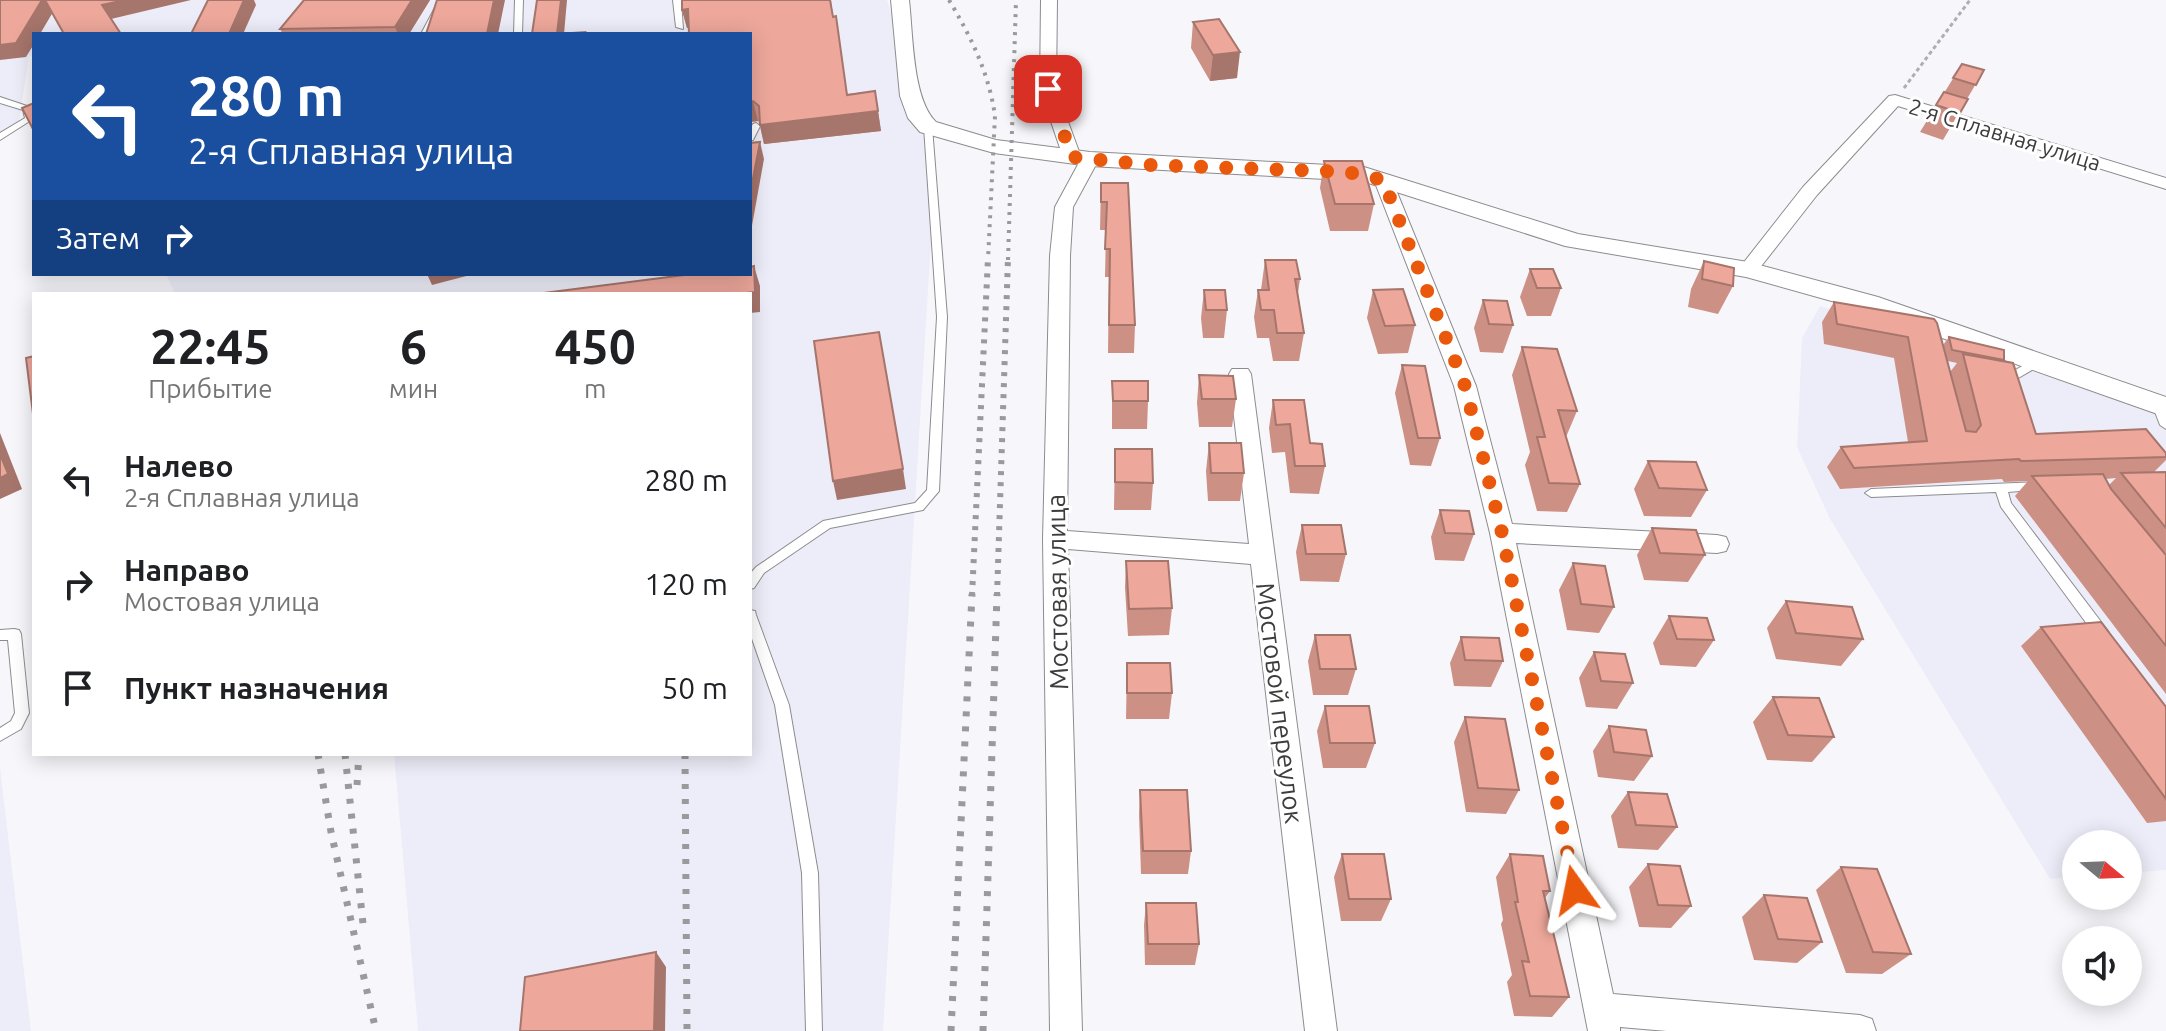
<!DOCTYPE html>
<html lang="ru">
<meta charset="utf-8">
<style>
body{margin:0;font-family:Ubuntu,sans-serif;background:#f2f2f2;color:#202124;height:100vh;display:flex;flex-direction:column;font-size:30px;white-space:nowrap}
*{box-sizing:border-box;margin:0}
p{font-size:26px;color:#757577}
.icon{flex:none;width:44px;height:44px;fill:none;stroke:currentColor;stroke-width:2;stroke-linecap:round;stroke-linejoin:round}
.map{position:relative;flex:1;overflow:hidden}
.side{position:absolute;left:32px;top:292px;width:720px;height:464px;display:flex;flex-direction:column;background:#fff;border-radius:0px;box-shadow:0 4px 20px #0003}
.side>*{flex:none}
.banner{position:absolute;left:32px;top:32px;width:720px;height:244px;border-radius:0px;box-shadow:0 4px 20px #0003;background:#1a4fa0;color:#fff;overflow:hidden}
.needle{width:52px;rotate:109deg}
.tools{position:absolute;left:2062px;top:830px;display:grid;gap:16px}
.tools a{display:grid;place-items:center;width:80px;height:80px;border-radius:50%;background:#fff;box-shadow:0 4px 20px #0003;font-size:40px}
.pin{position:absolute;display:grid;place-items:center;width:68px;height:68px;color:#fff;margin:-34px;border-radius:16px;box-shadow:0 4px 12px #0006}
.me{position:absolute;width:88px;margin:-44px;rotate:348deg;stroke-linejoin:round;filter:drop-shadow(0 0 6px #0008)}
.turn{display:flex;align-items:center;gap:28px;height:168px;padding:0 24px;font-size:36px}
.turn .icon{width:104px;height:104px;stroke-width:2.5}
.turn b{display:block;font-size:56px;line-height:68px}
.then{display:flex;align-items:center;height:76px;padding:0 24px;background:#0003;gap:16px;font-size:30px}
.eta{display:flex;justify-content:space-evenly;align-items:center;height:136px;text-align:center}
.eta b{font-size:48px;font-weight:700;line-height:56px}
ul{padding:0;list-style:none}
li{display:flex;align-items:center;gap:24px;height:104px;padding:0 24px}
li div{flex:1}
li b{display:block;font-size:30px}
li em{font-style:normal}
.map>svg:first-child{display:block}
</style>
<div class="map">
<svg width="2166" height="1031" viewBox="0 0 2166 1031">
<rect width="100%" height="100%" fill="#f7f7fb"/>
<g fill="#ededf9">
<polygon points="0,0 887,0 936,158 883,1031 418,1031 394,754 750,754 750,294 175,294 166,274 750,274 750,34 34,34 34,54 29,57 19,121 0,131"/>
<polygon points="1820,306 2166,413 2166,870 2128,873 2128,844 2076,844 2076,877 2050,879 1830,519 1797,447 1802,338"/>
<polygon points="0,767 31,1031 0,1031"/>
</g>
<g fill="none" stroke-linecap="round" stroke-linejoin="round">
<defs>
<g id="service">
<polygon points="439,0 447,0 429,34 421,34"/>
<polygon points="515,0 523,0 522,34 514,34"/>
<polygon points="673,0 681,0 683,29 676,27"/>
<polygon points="0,97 30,107 33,119 0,140 0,133 25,118 23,110 0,103"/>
<polygon points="756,123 760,126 753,140 750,141 750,129 753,124"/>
<polygon points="928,124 932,127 947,317 939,491 923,510 830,528 764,573 754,588 750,589 750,574 756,567 823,521 915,503 927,490 937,317 924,127"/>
<polygon points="2038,357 2043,361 2042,364 2015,380 2016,386 2015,389 2007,389 2004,379 2005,376"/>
<polygon points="2158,400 2162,401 2166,410 2166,429 2160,425 2152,404"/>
<polygon points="2039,482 2045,486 2043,489 2008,492 2011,503 2108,631 2110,635 2108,639 2103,640 2098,639 2001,507 1996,492 1871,497 1865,493 1871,489"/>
<polygon points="750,610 755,611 756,615 789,705 818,873 822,1031 806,1031 802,873 775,705 750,633"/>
<polygon points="14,629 19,630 21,634 29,713 21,729 0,741 0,728 11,721 15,713 8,640 0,640 0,630"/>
</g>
<g id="minor">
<polygon points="1041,0 1057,0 1056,89 1081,157 1072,162 1063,157 1040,89"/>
<polygon points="1895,95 2166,178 2166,189 1898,106 1817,195 1755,274 1741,274 1738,270 1741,266 1803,187 1889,96"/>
<polygon points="1090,154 1099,159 1073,207 1070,256 1067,531 1249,544 1229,374 1232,369 1248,369 1251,374 1337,1031 1305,1031 1251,564 1068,549 1082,1031 1050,1031 1043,539 1050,256 1055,207 1081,159"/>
<polygon points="1383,175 1392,180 1476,386 1512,524 1717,535 1726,537 1729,544 1726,551 1717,553 1516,543 1613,994 1860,1015 1872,1019 1876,1031 1667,1031 1620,1027 1620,1031 1588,1031 1490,533 1454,386 1374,180"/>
</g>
<path id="tertiary" d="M891,0H909C913,33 912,99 936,122L996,140L1090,152L1364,167L1578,234L1748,262L1878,297L2166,397V417L1860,309L1746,277L1565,246L1362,181L1090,166L994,153L920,132L908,118L900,96Z"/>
</defs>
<use href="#service" stroke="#8c8c8f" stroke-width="2"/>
<use href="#minor" stroke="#8c8c8f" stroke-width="2"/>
<use href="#tertiary" stroke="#8c8c8f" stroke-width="2"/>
<polyline stroke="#afafb2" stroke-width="3" stroke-dasharray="4 3" stroke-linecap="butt" points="1904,88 1970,0"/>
<use href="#service" fill="#fff" fill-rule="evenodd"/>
<use href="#minor" fill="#fff" fill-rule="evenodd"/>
<use href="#tertiary" fill="#fff" fill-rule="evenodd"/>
<g stroke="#9a9a9c" stroke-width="4" stroke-dasharray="3 6" stroke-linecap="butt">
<path d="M949,0C971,37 989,73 995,116L988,260"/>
<polyline points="1008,260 1016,0"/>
</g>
<g stroke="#9a9a9c" stroke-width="6" stroke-dasharray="4 7" stroke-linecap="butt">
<polyline points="972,596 988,258"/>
<polyline points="997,596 1008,258"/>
</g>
<g stroke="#9a9a9c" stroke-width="7" stroke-dasharray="5 10" stroke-linecap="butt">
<polyline points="318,754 331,832 376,1031"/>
<polyline points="345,754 364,933"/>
<polyline points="685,754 687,1031"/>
<polyline points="357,785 359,754"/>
<polyline points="951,1031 972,594"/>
<polyline points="983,1031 997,594"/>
</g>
</g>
<g fill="#cc9085" fill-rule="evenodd">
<polygon points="430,0 409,34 283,34 280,29"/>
<polygon points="682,0 831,0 833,17 836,16 847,94 875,91 881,131 764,144 759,122 758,121 750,122 750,34 689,34 689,28 687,28 682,10"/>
<polygon points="1193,22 1237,78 1210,81 1191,48"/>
<polygon points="1962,64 1984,70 1943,140 1920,132"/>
<polygon points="1324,161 1374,204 1368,231 1330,231 1320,188"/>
<polygon points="1101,183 1128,183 1135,325 1134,353 1108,353 1109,277 1105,277 1106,230 1100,230"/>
<polygon points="1265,260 1300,279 1298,293 1304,333 1299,361 1273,361 1269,338 1257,338 1254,317 1258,290 1261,290"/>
<polygon points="1704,261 1733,286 1718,314 1688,307 1691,289"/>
<polygon points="1530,269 1561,288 1551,316 1527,316 1520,297"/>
<polygon points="1204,290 1227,310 1224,338 1203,338 1201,318"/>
<polygon points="1373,290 1415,325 1408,353 1378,354 1367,318"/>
<polygon points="1483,300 1513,325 1503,353 1480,352 1474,328"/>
<path d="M1834,302L1943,345L1949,337L2004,360L2003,361L2036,434L2166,453V460L2154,472H2166V694L2015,496L2028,481L2004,482L2002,479L1840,489L1827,467L1841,447L1908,442L1894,358L1824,344L1822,322ZM1948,361L1957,363L1950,372ZM2116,478L2109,485L2105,479Z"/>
<polygon points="1522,347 1577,411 1566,437 1580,484 1567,512 1537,511 1525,465 1530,452 1512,375"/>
<polygon points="1402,365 1440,438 1431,466 1410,465 1395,393"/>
<polygon points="1199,375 1236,399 1232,427 1199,427 1197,403"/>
<polygon points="1112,381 1148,401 1147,429 1112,429"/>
<polygon points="1273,400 1310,443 1325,466 1319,494 1290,493 1285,452 1272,453 1269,428"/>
<polygon points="1209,443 1244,473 1240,501 1208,501 1206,471"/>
<polygon points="1115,449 1153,483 1151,510 1114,510"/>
<polygon points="1648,461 1707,490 1691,517 1644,516 1634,489"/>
<polygon points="1440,510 1474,534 1464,561 1435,560 1431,537"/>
<polygon points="1302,525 1346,554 1339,582 1300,581 1296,552"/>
<polygon points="1652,528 1705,555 1688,582 1644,580 1637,555"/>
<polygon points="1126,561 1172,608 1169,635 1128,636 1125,588"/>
<polygon points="1573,563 1614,607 1599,633 1567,630 1559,590"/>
<polygon points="1786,601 1863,639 1841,666 1776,659 1767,628"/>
<polygon points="1669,616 1714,640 1696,667 1660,665 1653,643"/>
<polygon points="2041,627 2166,707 2166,821 2147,823 2021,646"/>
<polygon points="1315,635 1356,669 1348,695 1313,695 1308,661"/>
<polygon points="1461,637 1503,661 1491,687 1454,686 1450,663"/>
<polygon points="1594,652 1633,683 1617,709 1586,707 1579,678"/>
<polygon points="1127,663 1172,693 1169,719 1126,719"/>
<polygon points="1773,697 1834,737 1812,762 1767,760 1753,722"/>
<polygon points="1325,706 1375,743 1366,768 1323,768 1317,731"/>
<polygon points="1465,717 1519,790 1506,814 1466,812 1454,742"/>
<polygon points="1609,726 1652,756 1634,781 1598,777 1593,751"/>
<polygon points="1140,790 1191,851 1188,874 1141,874 1139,814"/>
<polygon points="1628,792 1677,827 1658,850 1618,848 1611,816"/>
<polygon points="1342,854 1391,899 1381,921 1341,921 1334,877"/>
<polygon points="1510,854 1550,891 1545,898 1569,997 1552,1017 1514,1016 1507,982 1512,975 1501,924 1503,920 1496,877"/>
<polygon points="1648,864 1691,906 1671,928 1639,927 1629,887"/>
<polygon points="1841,867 1911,954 1882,974 1846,973 1816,890"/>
<polygon points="1764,895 1822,942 1797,963 1754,960 1742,917"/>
<polygon points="1146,903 1199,944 1195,965 1145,965 1144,925"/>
</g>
<g fill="#a6756c">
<polygon points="42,0 45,0 53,12 40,34 34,34 34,44 26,57 0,60 0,45"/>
<polygon points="125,0 191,0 111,19 102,5"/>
<polygon points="244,0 254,0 256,5 243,34 229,34"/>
<polygon points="412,0 430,0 409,34 398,34 395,27"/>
<polygon points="494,0 505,0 498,34 487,34"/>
<polygon points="561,0 567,0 564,34 557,34"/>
<polygon points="688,9 693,27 687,28 682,10"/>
<polygon points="1240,52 1237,78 1210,81 1213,55"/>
<polygon points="753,101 758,121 750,122 750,102"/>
<polygon points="878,111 881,131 764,144 760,125"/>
<polygon points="760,142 764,159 751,231 750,194"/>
<polygon points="754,266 760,286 760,312 750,313 750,294 737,294"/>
<polygon points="427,274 474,274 432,285"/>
<polygon points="0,433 22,489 0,499"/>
<polygon points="903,469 906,489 837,500 833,481"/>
<polygon points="656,952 666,967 665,1031 654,1031"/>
</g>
<g fill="#eda79b" stroke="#a6756c" stroke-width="2">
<polygon points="0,0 42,0 16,43 0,45"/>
<polygon points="45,0 125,0 102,5 121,34 64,34"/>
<polygon points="208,0 244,0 229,34 191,34"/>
<polygon points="304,0 412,0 395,27 280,29"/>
<polygon points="437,0 494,0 487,34 426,34"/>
<polygon points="537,0 561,0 557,34 585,32 584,34 532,34"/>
<polygon points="682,0 830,0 833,17 836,16 847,95 875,91 878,111 760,125 759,106 753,101 750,102 750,34 689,34 688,9 682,10"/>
<polygon points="1219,19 1240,52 1213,55 1193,22"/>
<polygon points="1962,64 1984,70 1976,85 1953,78"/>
<polygon points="1944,92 1968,99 1960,113 1936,105"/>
<polygon points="34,103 34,131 22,108"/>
<polygon points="760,142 750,194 750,143"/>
<polygon points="1324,161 1362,161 1374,204 1335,204"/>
<polygon points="1101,183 1128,183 1135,325 1109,325 1110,249 1105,249 1107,202 1101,202"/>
<polygon points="1265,260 1296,260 1300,279 1295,279 1304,333 1277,333 1274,310 1261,310 1258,290 1269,290"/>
<polygon points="1704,261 1734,268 1733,286 1702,279"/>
<polygon points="754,266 755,292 737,294 536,294 692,274 750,274 750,267"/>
<polygon points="1530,269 1553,269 1561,288 1537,288"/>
<polygon points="1403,289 1415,325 1385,326 1373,290"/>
<polygon points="1204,290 1225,290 1227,310 1206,310"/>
<polygon points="1483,300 1507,301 1513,325 1489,324"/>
<polygon points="1834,302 1934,319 1937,323 1966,431 1976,432 1981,425 1963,354 2013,363 2036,434 2146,429 2166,453 2166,457 2021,461 2019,459 1854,468 1841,447 1927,441 1908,337 1837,324"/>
<polygon points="879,332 903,469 833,481 814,341"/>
<polygon points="1949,337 2004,350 2004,360 1952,350"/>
<polygon points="1522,347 1557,349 1577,411 1558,410 1580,484 1549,483 1537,437 1545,437"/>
<polygon points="34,356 34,422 26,358"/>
<polygon points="1402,365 1425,366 1440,438 1418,438"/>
<polygon points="1199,375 1233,376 1236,399 1202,399"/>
<polygon points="1112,381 1148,381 1148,401 1113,401"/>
<polygon points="1273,400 1304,400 1310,443 1322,444 1325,466 1295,466 1290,424 1276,425"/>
<polygon points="1209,443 1241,443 1244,473 1211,473"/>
<polygon points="1115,449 1152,449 1153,483 1115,482"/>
<polygon points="0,454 8,474 0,478"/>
<polygon points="1648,461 1696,462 1707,490 1659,488"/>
<polygon points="2166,472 2166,528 2121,473"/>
<polygon points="2103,474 2111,489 2166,555 2166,646 2032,476"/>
<polygon points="1440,510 1469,511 1474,534 1445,533"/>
<polygon points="1302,525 1341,525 1346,554 1306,554"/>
<polygon points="1652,528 1696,530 1705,555 1660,553"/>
<polygon points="1126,561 1168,561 1172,608 1129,609"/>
<polygon points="1573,563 1605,566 1614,607 1581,604"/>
<polygon points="1786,601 1852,607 1863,639 1796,633"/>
<polygon points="1669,616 1707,618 1714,640 1677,639"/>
<polygon points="2101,622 2166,707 2166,799 2041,627"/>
<polygon points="1315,635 1350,635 1356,669 1320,669"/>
<polygon points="1461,637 1499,638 1503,661 1465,660"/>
<polygon points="1594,652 1625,654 1633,683 1601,681"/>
<polygon points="1127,663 1170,663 1172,693 1127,693"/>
<polygon points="1773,697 1819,698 1834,737 1788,735"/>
<polygon points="1325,706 1369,706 1375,743 1330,743"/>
<polygon points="1465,717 1505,719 1519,790 1478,788"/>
<polygon points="1609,726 1646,730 1652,756 1614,752"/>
<polygon points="1140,790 1187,790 1191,851 1143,851"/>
<polygon points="1628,792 1667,794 1677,827 1636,825"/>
<polygon points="1342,854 1384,854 1391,899 1349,899"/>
<polygon points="1510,854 1543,856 1550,891 1543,891 1569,997 1530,996 1522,961 1529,962 1515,902 1518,902"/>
<polygon points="1648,864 1680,866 1691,906 1658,905"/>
<polygon points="1841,867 1877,869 1911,954 1873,952"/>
<polygon points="1764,895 1807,898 1822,942 1778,939"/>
<polygon points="1146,903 1196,903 1199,944 1148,944"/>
<polygon points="656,952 654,1031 520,1031 525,977"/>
</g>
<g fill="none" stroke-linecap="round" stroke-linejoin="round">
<polyline stroke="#ea580c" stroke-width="14" stroke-dasharray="0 25.2" points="1048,89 1072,157 1150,165 1348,172 1383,180 1465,386 1502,533 1575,890"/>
</g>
<g text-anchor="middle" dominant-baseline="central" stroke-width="6" stroke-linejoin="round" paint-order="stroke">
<g font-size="22" fill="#3d3d3e" stroke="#fff">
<text transform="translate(2005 134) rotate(17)">2-я Сплавная улица</text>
</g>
<g font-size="26" fill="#3d3d3e" stroke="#fff">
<text transform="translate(1057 592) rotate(-91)">Мостовая улица</text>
<text transform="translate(1280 703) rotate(83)">Мостовой переулок</text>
</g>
</g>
</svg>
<div class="tools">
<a><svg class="needle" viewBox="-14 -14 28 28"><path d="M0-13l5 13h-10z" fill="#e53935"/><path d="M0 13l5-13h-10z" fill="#757577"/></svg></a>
<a><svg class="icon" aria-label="sound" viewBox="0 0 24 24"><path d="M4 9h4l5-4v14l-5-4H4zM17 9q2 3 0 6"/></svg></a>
</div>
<div class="pin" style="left:1048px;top:89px;background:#d93025"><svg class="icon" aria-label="arrive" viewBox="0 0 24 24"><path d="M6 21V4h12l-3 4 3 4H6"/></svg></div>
<svg class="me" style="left:1575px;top:890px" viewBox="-20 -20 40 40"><path d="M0-17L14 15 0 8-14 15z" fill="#ea580c" stroke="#fff" stroke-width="4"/></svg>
<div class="banner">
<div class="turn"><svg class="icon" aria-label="left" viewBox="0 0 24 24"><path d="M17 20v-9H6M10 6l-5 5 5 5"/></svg><div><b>280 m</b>2-я Сплавная улица</div></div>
<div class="then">Затем<svg class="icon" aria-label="right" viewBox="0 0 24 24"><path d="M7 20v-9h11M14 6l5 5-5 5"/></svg></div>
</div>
<section class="side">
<div class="eta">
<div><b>22:45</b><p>Прибытие</p></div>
<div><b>6</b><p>мин</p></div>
<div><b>450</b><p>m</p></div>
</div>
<ul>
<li><svg class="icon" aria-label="left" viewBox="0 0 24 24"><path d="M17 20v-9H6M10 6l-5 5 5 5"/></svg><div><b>Налево</b><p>2-я Сплавная улица</p></div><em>280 m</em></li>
<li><svg class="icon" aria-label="right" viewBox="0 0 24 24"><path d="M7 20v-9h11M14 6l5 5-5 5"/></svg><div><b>Направо</b><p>Мостовая улица</p></div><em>120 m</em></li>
<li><svg class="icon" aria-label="arrive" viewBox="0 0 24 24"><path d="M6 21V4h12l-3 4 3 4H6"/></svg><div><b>Пункт назначения</b></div><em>50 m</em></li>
</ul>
</section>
</div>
